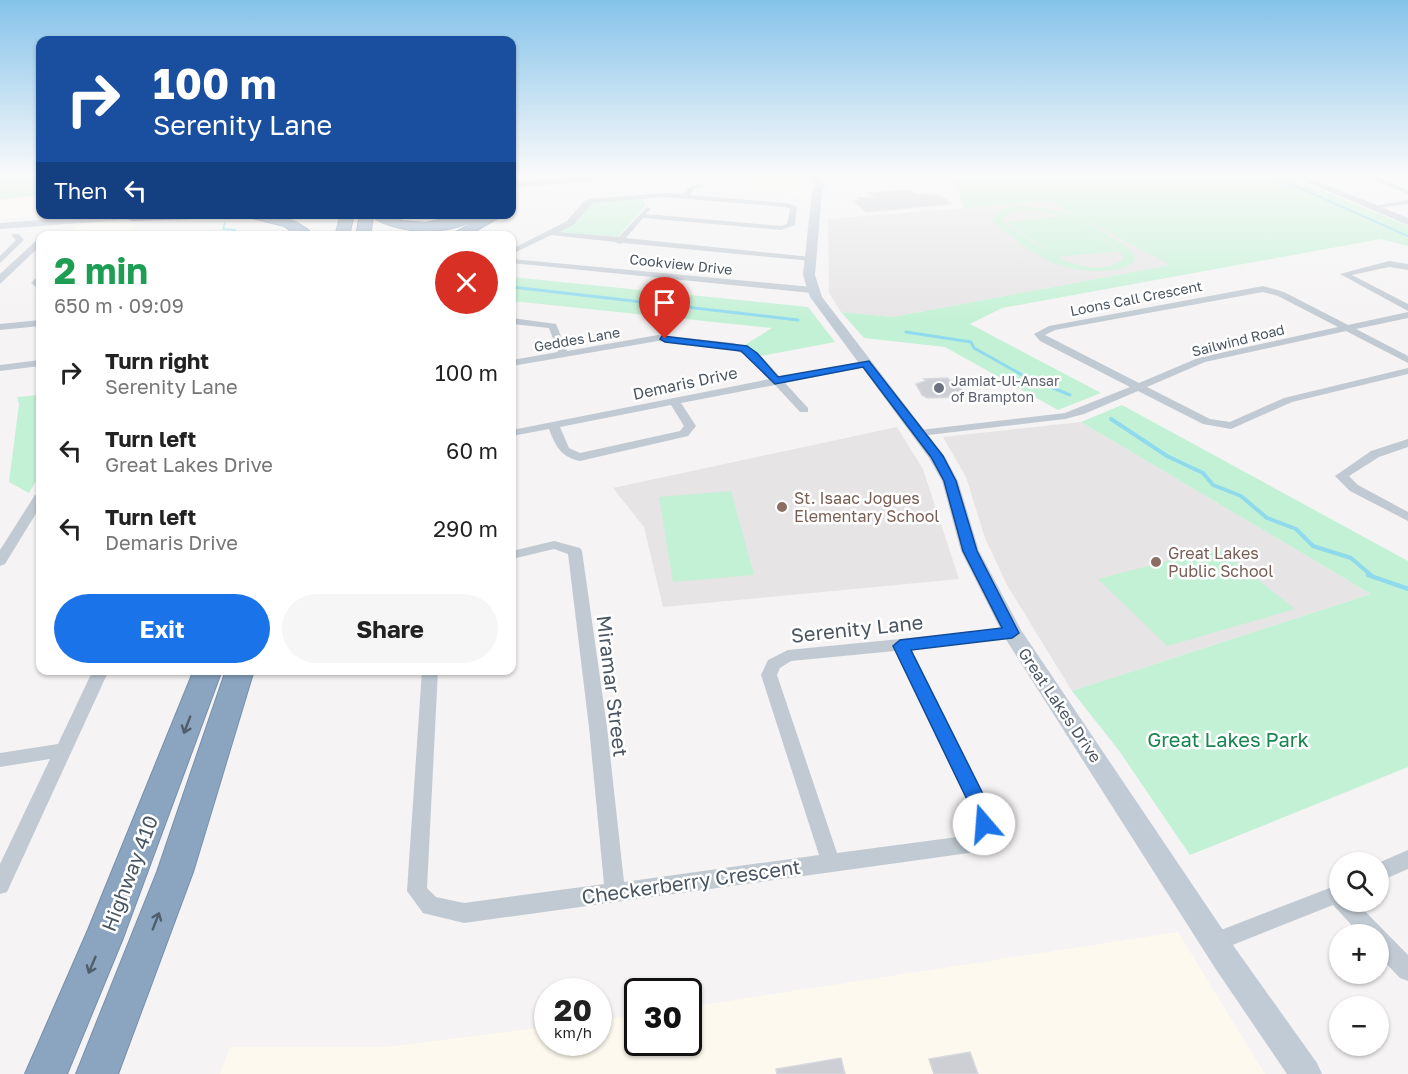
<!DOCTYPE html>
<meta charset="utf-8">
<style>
body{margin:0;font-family:"Golos Text",sans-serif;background:#f6f6f6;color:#222;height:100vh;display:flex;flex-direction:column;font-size:22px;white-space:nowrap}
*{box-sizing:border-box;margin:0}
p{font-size:20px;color:#767676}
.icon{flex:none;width:33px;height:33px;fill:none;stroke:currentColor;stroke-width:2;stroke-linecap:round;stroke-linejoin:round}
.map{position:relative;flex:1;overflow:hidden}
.drawer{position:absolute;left:36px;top:231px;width:480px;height:444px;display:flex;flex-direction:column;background:#fff;border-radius:12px;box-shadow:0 2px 4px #0004}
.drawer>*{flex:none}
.guide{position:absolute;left:36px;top:36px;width:480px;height:183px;border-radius:12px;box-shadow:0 2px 4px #0004;background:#1a4fa0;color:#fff;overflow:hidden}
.fabs{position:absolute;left:1329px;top:852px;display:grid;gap:12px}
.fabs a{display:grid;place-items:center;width:60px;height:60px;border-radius:50%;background:#fff;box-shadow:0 2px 4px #0004;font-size:30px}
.speed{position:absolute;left:534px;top:978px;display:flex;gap:12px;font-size:30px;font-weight:700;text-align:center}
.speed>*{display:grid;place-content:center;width:78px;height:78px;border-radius:50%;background:#fff;box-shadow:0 2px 4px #0004;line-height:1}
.speed small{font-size:15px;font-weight:400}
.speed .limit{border:3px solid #111;border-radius:9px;background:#fff;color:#111}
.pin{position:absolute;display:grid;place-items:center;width:51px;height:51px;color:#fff;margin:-62px -26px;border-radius:50% 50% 50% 0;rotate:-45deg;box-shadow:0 0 6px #0007}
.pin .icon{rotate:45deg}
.me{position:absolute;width:66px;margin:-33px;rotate:342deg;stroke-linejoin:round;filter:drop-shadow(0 0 4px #0008)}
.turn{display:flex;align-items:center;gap:21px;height:126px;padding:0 18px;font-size:27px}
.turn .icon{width:78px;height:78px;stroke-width:2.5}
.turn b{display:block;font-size:42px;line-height:51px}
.then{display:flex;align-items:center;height:57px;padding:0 18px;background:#0003;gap:12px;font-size:22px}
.round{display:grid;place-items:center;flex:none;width:63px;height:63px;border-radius:32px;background:#f6f6f6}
.head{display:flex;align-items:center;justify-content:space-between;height:102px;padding:0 18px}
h1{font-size:36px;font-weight:700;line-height:45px;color:#1e9e55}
.cta{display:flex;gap:12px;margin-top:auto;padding:12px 18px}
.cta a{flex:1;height:69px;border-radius:36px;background:#1a73e8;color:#fff;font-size:24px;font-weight:700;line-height:69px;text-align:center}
.cta a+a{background:#f6f6f6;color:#222}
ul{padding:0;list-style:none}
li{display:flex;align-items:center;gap:18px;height:78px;padding:0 18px}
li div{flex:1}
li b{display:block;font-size:22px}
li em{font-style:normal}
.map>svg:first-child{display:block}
</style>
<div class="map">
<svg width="1408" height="1074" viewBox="0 0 1408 1074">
<rect width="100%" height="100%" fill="#f5f3f3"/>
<g fill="#fdf9ef">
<polygon points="735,174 791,174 803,187 806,195 749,190"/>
<polygon points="23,195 40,195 40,214 57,215 0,219 0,200"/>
<polygon points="133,221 130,235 68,235 76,226 83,224"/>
<polygon points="1178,932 1265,1074 220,1074 230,1047 386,1047 547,1027 548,1042 598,1042 599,1020 637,1015 638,1042 688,1042 689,1007"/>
</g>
<g fill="#e6e4e5">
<polygon points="1050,201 1171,265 893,317 841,312 829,293 828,219"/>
<polygon points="1081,422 1371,594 1072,691 1007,585 985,538 966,477 943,437"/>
<polygon points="897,427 923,469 959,579 663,607 644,527 613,488"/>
</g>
<g fill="#c3f1d5" fill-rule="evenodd">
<polygon points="0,174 40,174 40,195 0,200"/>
<path d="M942,174H1283L1408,226V246L1381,239L1002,308L970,324L1101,393L1058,410L945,347L864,338L841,312L893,317L1170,265L1080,217L1130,249L1135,257L1134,262C1113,277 1070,271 1049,261C1028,251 1007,232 988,218H993C1006,195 1057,212 1075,215L1050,201L964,208L955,183ZM1037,210L1064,216L1006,222L1057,257L1120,251L1078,224L1120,250L1123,259C1089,287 1032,242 1005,223L1003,219L1011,212Z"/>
<polygon points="638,199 643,200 645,206 618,237 559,232 592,203"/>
<polygon points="512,277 808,307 835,342 760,356 745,345 772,328 512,301"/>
<polygon points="40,395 40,474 29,493 9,482 19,404 17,397"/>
<polygon points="1122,405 1408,561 1408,767 1190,855 1120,752 1072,691 1371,594 1081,422"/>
<polygon points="731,491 754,575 673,582 659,497"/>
<polygon points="1218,548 1295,609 1167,646 1098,579"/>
</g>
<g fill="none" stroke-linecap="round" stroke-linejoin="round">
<g stroke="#90daee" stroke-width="2">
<polyline points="1268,174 1408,236"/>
<polyline points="0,180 40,175"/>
<polyline points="225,223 223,229 235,230 237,236"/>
</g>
<g stroke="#90daee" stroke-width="3">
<polyline points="512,287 798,320"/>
<polyline points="906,332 971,342 974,348 1024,376 1070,395"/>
</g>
<polyline stroke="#90daee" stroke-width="4" points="1111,419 1167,456 1203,473 1213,485 1241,496 1267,518 1296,529 1313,546 1351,558 1372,576"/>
<polyline stroke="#90daee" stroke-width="4.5" points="1368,575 1408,589"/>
</g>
<g fill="#cdcfd5" stroke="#d7d9de" stroke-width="1.5">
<polygon points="908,190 917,194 939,195 952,204 866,212 854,201 861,201 858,198 875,197 870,193"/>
<polygon points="948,378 950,381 957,381 964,392 956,392 959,397 927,398 922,395 916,384 926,381 924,379"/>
<polygon points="970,1052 978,1074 934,1074 929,1059"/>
<polygon points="841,1058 845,1074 777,1074 776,1069"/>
</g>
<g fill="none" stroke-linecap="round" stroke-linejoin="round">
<defs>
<g id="highway">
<polygon points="127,214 199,214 193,218 133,220 128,219"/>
<path d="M236,214C264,214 294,214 315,236H298L284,226Z"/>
<polygon points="341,214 354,214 349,236 335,236"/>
<path d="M360,214H387L402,221L426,223L463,214H481C457,237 398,235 373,217L370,236H356Z"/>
<polygon points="488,214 505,214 467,236 456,236 454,233"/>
<polygon points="194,670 222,670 123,938 67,1074 25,1074 88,930"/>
<polygon points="226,670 254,670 193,872 118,1074 76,1074 157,872"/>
</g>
</defs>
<use href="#highway" stroke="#7690ad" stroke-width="2"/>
<g fill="#c1cad2" fill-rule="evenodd">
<polygon points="1360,174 1369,174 1408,190 1408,194"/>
<path d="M702,183L704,186L694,189L690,195L786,203L797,206L795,225L781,230L643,218L626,238L811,257L815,259L811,261L623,243L619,244L615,242L551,235L512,254V249L567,221L584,201L589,199L664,193L683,194L690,187ZM664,197L785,207L790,209L787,224L781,226L646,214L651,209L647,207L619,237L559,232L573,225L593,203Z"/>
<polygon points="1408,200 1408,204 1372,209 1368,207"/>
<polygon points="13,234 19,234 24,240 0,263 0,256 16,240 12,236"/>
<polygon points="512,259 812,287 816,290 812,293 512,263"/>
<polygon points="1389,261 1408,264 1408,270 1389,267 1352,275 1408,304 1408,311 1340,274"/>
<polygon points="40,274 40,290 31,283"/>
<path d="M1263,286L1284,292L1348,325L1408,312V318L1356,329L1408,356V363L1346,331L1205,362L1147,387L1210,419L1230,422L1284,398L1408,368V374L1292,402L1231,429L1203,424L1138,391L1084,414L1065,419L920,436L914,433L920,430L1065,413L1130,387L1040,341L1034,334L1049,326ZM1263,292L1278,296L1338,327L1198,358L1139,383L1045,335L1055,330Z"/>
<path d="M512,318L556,324L567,351L658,335L734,343L758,353L780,377L865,361L870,364L865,367L785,383L808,408V412H800L775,385L681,403L696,426L688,436L580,461C561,457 556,447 549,429L512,436V430L770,379L750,357L732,349L658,341L512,366V360L558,352L549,328L512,324ZM671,405L684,426L680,431L580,453L569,448L560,427Z"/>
<polygon points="40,320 40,326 0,330 0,324"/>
<polygon points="40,360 40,366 0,371 0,365"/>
<polygon points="1408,439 1408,447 1379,457 1349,476 1358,485 1408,512 1408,521 1350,491 1335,476 1371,451"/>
<polygon points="40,494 40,507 5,564 0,566 0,550 35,495"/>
<path d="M554,541L580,548L582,551L607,727L624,882L819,855L761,675L768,660L788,650L1012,628L1017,629L1020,633L1017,637L909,649L992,812C993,830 987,846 969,853L464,923L423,913L407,891L422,670H438L427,888L436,897L464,903L604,884L589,727L568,554L554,549L512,559V551ZM895,651L974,812L972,828L965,836L837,853L777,675L780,668L791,661Z"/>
<polygon points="93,670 109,670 7,892 0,894 0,864 50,759 0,767 0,753 58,744"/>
<polygon points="1408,850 1408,869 1378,882 1378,863"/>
<polygon points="1340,884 1340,902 1356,902 1408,955 1408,981 1400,978 1378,955 1378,934 1360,934 1333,905 1215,952 1208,949 1204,942 1208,935"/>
</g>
<g fill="#c1cbd6" fill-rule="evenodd">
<polygon points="608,174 643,174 639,177 512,188 512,182"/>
<polygon points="806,174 815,174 826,186 822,191 815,275 822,297 945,457 958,481 979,551 1021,630 1235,948 1317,1063 1322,1074 1287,1074 1215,968 1005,638 961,551 942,481 929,458 810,297 803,275 812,191 816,186"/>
<polygon points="1288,174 1300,174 1408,218 1408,225"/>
<polygon points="117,214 156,215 151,218 0,229 0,223"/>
<polygon points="40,237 40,246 0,284 0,274"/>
</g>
<use href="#highway" fill="#8ba5c1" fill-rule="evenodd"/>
</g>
<defs><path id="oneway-shaft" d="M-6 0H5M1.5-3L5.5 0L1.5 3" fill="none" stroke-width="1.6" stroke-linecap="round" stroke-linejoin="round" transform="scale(1.5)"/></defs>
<g stroke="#505e6b">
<use href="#oneway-shaft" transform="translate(187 725) rotate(111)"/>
<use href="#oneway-shaft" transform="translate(156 921) rotate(-69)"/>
<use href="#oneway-shaft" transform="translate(92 965) rotate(113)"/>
</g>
<linearGradient id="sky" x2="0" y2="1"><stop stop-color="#85c3ea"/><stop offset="0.54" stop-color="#fafafa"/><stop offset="1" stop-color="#fafafa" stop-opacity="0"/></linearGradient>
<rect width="1408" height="324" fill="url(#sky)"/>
<polygon fill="#1a73e8" stroke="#114b97" stroke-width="1.5" points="662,336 747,346 757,353 778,377 869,361 943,456 956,481 977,551 1019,633 1012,638 911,650 992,812 994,824 991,830 984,833 977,830 973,812 893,646 900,640 1002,628 963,551 944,481 931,457 863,367 775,384 741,351 665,342 660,339"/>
<circle fill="#6b7280" stroke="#fff" stroke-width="2" cx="939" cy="388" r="6"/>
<g fill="#8d6e63" stroke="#fff" stroke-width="2">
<circle cx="782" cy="507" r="6"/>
<circle cx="1156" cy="562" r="6"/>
</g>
<g text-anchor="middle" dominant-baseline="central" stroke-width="5" stroke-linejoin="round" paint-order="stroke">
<g font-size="14" fill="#4a5661" stroke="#fff">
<text transform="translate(681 264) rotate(6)">Cookview Drive</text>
<text transform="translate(1136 298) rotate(-11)">Loons Call Crescent</text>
<text transform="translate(577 339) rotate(-10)">Geddes Lane</text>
<text transform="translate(1238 340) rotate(-14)">Sailwind Road</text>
</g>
<g font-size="14" fill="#5b616d" stroke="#fff" text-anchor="start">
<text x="951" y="380">Jamiat-Ul-Ansar<tspan x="951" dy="16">of Brampton</tspan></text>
</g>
<g font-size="16" fill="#4a5661" stroke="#fff">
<text transform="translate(685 383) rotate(-12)">Demaris Drive</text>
<text transform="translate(1060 705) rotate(56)">Great Lakes Drive</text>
</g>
<g font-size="16" fill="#785e54" stroke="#fff" text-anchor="start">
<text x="794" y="498">St. Isaac Jogues<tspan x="794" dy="18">Elementary School</tspan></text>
<text x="1168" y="553">Great Lakes<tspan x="1168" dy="18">Public School</tspan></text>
</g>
<g font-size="20" fill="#4a5661" stroke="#fff">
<text transform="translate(857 628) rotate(-6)">Serenity Lane</text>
<text transform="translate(613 686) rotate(83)">Miramar Street</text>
<text transform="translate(129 873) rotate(-69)">Highway 410</text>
<text transform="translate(691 881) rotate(-8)">Checkerberry Crescent</text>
</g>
<g font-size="20" fill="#17864f" stroke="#fff">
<text x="1228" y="739">Great Lakes Park</text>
</g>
</g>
</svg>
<div class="fabs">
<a><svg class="icon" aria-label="search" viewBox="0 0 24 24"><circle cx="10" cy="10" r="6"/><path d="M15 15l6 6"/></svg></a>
<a>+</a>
<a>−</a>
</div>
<div class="speed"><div>20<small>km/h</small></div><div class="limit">30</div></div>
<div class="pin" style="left:665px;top:339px;background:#d93025"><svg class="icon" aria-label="arrive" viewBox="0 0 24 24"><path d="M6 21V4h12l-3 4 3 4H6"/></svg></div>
<svg class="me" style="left:984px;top:824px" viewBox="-20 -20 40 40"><circle r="19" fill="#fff"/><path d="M0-13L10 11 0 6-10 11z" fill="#1a73e8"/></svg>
<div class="guide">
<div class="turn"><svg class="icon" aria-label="right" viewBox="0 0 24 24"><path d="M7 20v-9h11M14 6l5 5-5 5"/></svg><div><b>100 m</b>Serenity Lane</div></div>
<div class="then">Then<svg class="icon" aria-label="left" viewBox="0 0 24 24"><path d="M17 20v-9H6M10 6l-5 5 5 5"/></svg></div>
</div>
<section class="drawer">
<div class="head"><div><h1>2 min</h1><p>650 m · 09:09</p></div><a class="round" style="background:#d93025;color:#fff"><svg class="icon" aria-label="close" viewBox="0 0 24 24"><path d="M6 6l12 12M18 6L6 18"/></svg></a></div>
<ul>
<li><svg class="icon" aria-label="right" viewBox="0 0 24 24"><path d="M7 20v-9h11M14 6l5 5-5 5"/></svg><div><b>Turn right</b><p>Serenity Lane</p></div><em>100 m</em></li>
<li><svg class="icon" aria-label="left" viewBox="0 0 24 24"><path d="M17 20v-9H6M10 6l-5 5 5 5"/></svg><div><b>Turn left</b><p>Great Lakes Drive</p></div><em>60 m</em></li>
<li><svg class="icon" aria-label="left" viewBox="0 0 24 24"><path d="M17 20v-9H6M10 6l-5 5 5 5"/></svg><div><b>Turn left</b><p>Demaris Drive</p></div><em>290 m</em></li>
</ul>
<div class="cta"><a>Exit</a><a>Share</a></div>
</section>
</div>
